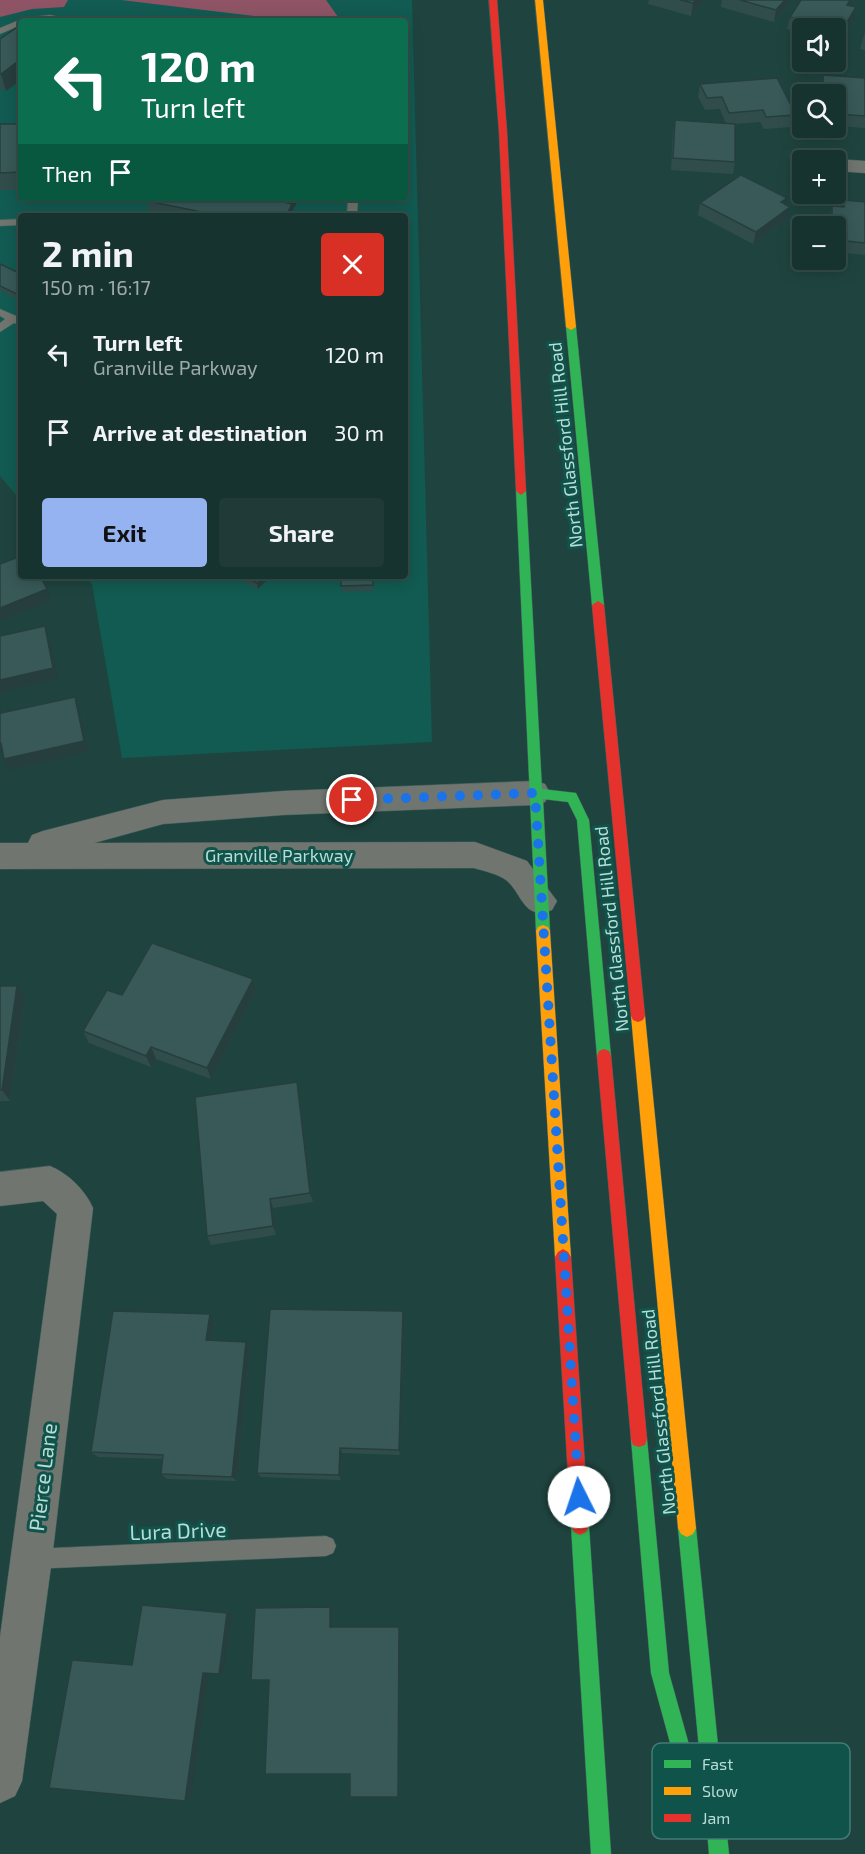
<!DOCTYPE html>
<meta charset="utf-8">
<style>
body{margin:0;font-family:"Exo 2",sans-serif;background:#203b37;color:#f1f3f6;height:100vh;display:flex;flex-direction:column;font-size:22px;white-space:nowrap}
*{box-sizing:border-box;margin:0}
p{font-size:20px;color:#9eaaaa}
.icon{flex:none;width:33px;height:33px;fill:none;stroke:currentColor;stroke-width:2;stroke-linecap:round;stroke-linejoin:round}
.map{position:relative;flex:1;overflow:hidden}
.sheet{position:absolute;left:18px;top:213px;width:390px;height:366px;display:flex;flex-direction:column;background:#17332f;border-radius:6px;box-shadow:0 3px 15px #0003,0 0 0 2px #364e4b}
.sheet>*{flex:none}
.hud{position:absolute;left:18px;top:18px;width:390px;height:183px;border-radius:6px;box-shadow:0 3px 15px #0003,0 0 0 2px #364e4b;background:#0b6e4f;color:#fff;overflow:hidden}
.tools{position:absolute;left:792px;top:18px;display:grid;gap:12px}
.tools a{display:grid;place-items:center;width:54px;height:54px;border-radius:6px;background:#17332f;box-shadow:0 3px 15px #0003,0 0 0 2px #364e4b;font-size:30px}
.pin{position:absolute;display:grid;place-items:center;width:51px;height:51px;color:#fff;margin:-26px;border:3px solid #fff;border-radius:50%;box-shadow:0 2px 6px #0007}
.me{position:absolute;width:66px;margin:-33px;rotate:356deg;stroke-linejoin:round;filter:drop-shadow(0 0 4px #0008)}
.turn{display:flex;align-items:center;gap:21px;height:126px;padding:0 24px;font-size:27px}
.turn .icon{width:78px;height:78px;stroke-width:2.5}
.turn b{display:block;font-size:42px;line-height:51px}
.then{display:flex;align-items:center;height:57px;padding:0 24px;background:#0003;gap:12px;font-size:22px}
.round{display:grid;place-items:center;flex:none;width:63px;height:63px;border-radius:6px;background:#203b37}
.headline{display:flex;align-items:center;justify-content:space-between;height:102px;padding:0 24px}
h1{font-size:36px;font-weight:700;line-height:45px}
.cta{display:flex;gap:12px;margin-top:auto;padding:12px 24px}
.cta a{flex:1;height:69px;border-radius:6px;background:#95b2f1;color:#111;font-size:24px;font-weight:700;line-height:69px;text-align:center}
.cta a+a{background:#203b37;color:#f1f3f6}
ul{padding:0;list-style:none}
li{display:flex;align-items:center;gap:18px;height:78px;padding:0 24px}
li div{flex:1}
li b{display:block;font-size:22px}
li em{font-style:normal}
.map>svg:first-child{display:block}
</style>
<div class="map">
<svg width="865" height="1854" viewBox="0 0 865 1854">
<rect width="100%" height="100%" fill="#1f443f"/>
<path fill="#125b52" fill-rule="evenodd" d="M0,0H412L432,742L122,758L92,584L85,576H405V216H21V501L0,476ZM21,21H405V198H21Z"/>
<g fill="#8e5465">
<polygon points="0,0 68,0 64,7 32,9 0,17"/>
<polygon points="121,0 326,0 341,21 295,21"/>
</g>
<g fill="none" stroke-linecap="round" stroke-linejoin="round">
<defs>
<g id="lane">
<polygon points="50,15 81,21 21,21 21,25 0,34 0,28 24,18"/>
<polygon points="348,198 358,198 357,216 347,216"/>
<polygon points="21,219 21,225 0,226 0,220"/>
<polygon points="0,309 21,318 21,325 14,323 0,332 0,323 5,319 0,316"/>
<polygon points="326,1536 333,1539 336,1546 333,1553 326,1556 32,1569 25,1566 22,1559 25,1552 32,1549"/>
</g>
<g id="street">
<polygon points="836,159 865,161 865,173 836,171 836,160 829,160"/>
<path d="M535,781L545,784L550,793L545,802L535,805L283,815L163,824L94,843L475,842L527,861L557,901L552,910C523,921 523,894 506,880C498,874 484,871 474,868L0,869V843H28L32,835L43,831L163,800L283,791Z"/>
<path d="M50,1166C69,1174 85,1190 93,1208L52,1559L22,1781L15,1796L0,1803V1637L57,1214L43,1201L0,1206V1172Z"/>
</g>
<g id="fast">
<polygon points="571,324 576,327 604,605 598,609 592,605 566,327"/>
<polygon points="521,487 526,491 542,789 576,793 589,820 611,1056 609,1061 604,1063 599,1061 597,1056 577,820 568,802 543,799 550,931 548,935 543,937 538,935 536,931 516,491"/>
<polygon points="639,1431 645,1433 647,1439 669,1673 693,1759 702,1780 678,1528 681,1522 687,1519 693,1522 696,1528 729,1854 709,1854 706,1818 699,1816 675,1761 651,1673 631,1439 633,1433"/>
<polygon points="580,1517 586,1520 589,1526 611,1854 591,1854 571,1526 574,1520"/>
</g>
<g id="slow">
<polygon points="535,0 543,0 576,327 571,330 566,327"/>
<polygon points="543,925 548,927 550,931 571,1257 568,1262 563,1265 558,1262 555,1257 536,931 538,927"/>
<polygon points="638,1010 643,1012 645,1016 696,1528 693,1534 687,1537 681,1534 678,1528 631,1016 633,1012"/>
</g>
<g id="jam">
<polygon points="489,0 497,0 507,132 526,491 521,495 516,491 499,132"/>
<polygon points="598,601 604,605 645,1016 643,1020 638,1022 633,1020 631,1016 592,605"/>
<polygon points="604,1049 609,1051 611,1056 647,1439 645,1445 639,1447 633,1445 631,1439 597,1056 599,1051"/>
<polygon points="563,1249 568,1252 571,1257 589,1526 586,1532 580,1535 574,1532 571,1526 555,1257 558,1252"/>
</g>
</defs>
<use href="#lane" stroke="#415f5b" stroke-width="1"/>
<use href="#street" stroke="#415f5b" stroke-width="1"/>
<use href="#fast" stroke="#415f5b" stroke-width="1"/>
<use href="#slow" stroke="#415f5b" stroke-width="1"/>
<use href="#jam" stroke="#415f5b" stroke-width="1"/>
<use href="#lane" fill="#70756f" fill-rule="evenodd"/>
<use href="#street" fill="#70756f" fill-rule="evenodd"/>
<use href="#fast" fill="#30b455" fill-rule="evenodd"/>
<use href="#slow" fill="#ff9f0a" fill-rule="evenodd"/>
<use href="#jam" fill="#e5322d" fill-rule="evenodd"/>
</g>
<g fill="#304d4c">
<polygon points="649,0 705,0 691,16 648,4"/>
<polygon points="722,0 792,0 774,22 721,7"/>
<polygon points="851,5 853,19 840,41 836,40 836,28 802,28 802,33 787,29 790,17"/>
<polygon points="865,32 865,50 860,49"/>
<polygon points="0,39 6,91 0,89"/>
<polygon points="823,75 865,78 865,128 836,126 836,94 821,94 820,88"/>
<polygon points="700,84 796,115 793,127 764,129 760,122 735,124 735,162 733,174 671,170 673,133 675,120 726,124 720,109 705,110 698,97"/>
<rect x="0" y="124" width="21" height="66"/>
<polygon points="787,198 785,204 787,219 753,244 698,215 700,203"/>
<polygon points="844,200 865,202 865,255 836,252 836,226 829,226 829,218 832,206 842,207"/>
<polygon points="147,201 292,212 293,216 149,216"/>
<polygon points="0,264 21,274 21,301 0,291"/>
<polygon points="232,576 271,576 258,589"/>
<polygon points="341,576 373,576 373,591 342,592"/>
<polygon points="0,986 25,998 10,1101 0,1101"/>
<polygon points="256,991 211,1079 156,1059 151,1067 89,1043 83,1031 122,995"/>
<polygon points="299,1093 313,1202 273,1208 276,1235 211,1245 207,1236"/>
<polygon points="404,1319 400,1455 342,1453 341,1480 261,1477 257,1473"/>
<polygon points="214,1321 211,1341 246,1342 250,1349 237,1481 167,1479 161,1474 163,1459 98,1457 91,1452"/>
</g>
<g fill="#273e3e">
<polygon points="696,0 705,0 691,16 693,3"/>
<polygon points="785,0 792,0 774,22 776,10"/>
<polygon points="856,7 853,19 840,41 843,29"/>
<polygon points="21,59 21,80 6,91 1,74"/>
<polygon points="289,198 299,198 292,212 293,216 286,216 287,203"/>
<polygon points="787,198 784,210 781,202"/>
<polygon points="790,207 787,219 753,244 756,232"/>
<polygon points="264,576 271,576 258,589 257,583"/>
<polygon points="47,589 51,601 0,621 0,608"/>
<polygon points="45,626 49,637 58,679 0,692 0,680"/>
<polygon points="75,697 79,708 88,752 8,770 4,759"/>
<polygon points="0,743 1,743 6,753 0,754"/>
<polygon points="253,979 256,991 211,1079 207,1068"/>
<polygon points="17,986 25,998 10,1101 2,1090"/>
<polygon points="151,1047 156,1059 151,1067 146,1056"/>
<polygon points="297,1082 299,1093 313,1202 310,1193"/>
<polygon points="270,1199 273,1208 276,1235 273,1226"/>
<polygon points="403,1311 404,1319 400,1455 399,1450"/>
<polygon points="210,1314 214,1321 210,1347 206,1340"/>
<polygon points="246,1342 250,1349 237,1481 232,1477"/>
<polygon points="340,1448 342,1453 341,1480 339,1475"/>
<polygon points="330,1607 332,1609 332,1628 330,1627"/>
<polygon points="227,1613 232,1614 223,1674 219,1674"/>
<polygon points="399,1627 399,1794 398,1797"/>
<polygon points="203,1673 209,1673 191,1798 185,1801"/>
</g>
<g fill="#385958" stroke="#273e3e" stroke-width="1.5">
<polygon points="680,0 696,0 693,3"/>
<polygon points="740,0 785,0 776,10"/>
<polygon points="801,0 850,0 847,5 856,7 843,29 790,17"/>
<polygon points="46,18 54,21 42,21"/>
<polygon points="16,28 21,29 21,59 1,74 0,73 0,39"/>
<polygon points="823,75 865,78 865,116 836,114 836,94 824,94"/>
<polygon points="777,78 796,115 766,117 763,110 729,113 722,97 707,98 700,84"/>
<polygon points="675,120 735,124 735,162 673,158"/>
<polygon points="0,124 21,124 21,172 0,173"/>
<polygon points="741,175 787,198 781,202 790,207 756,232 700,203"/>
<polygon points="148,198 289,198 287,203 292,204 286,216 217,216 217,215 147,201"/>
<polygon points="844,200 865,202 865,243 836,240 836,226 832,226 832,206 844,207"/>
<polygon points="0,264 21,274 21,296 0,286"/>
<polygon points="21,556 21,576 40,576 47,589 0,608 0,564"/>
<polygon points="243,576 264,576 257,583"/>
<polygon points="341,576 373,576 373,585 341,586"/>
<polygon points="45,626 53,668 0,680 0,636"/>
<polygon points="75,697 84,741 4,759 1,743 0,743 0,705 1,713"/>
<polygon points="152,943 253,979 207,1068 151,1047 146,1056 83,1031 107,990 122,995"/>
<polygon points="0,986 17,986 2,1090 0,1090"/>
<polygon points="297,1082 310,1193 270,1199 273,1226 207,1236 195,1097"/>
<polygon points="270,1309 403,1311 399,1450 340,1448 339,1475 257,1473"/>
<polygon points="113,1311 210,1314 206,1340 246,1342 232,1477 161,1474 163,1455 91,1452"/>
<polygon points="142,1605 227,1613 219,1674 203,1673 185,1801 49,1788 72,1660 132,1665"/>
<polygon points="330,1607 330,1627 399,1627 398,1797 350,1797 350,1774 265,1774 269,1680 251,1680 255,1608"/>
</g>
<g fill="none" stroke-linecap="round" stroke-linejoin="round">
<polyline stroke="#1a73e8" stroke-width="10" stroke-dasharray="0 18" points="352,800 535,793 579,1497"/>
</g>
<g text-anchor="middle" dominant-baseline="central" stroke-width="6" stroke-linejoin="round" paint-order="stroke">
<g font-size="18" fill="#b7ddd6" stroke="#10534b">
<text transform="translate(565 445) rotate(-96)">North Glassford Hill Road</text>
<text x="279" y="855">Granville Parkway</text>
<text transform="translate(611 929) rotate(-96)">North Glassford Hill Road</text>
<text transform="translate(658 1412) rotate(-96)">North Glassford Hill Road</text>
</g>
<g font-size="21" fill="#b7ddd6" stroke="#10534b">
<text transform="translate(42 1477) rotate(-83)">Pierce Lane</text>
<text transform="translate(178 1530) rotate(-2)">Lura Drive</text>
</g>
</g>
<rect x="652" y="1743" width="198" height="96" rx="9" fill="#10534b" stroke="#427c75" stroke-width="1.5"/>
<rect x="664" y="1760" width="27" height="8" fill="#30b455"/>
<rect x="664" y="1787" width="27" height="8" fill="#ff9f0a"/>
<rect x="664" y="1814" width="27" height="8" fill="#e5322d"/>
<g font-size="16" fill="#b7ddd6">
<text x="702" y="1770">Fast</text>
<text x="702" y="1797">Slow</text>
<text x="702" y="1824">Jam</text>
</g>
</svg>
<div class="tools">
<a><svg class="icon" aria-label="sound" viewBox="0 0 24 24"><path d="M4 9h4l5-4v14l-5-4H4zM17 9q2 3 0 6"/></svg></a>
<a><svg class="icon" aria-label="search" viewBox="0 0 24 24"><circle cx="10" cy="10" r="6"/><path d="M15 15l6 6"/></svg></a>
<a>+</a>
<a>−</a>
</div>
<div class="pin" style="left:352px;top:800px;background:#d93025"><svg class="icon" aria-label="arrive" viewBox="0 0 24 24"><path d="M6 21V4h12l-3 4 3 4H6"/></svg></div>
<svg class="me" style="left:579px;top:1497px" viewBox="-20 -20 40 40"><circle r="19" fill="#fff"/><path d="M0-13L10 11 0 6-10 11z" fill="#1a73e8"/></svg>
<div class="hud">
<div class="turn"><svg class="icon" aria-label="left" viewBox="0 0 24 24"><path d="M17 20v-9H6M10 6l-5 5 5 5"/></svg><div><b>120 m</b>Turn left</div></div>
<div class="then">Then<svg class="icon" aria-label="arrive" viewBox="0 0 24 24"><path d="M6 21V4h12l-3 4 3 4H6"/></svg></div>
</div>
<section class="sheet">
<div class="headline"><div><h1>2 min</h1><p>150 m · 16:17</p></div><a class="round" style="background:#d93025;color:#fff"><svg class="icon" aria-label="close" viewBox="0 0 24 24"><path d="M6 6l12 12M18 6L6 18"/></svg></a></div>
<ul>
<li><svg class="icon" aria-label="left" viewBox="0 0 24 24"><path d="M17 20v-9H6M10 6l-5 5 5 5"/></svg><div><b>Turn left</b><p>Granville Parkway</p></div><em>120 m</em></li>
<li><svg class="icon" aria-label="arrive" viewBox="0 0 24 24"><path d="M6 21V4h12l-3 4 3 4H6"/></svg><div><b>Arrive at destination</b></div><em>30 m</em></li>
</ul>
<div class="cta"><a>Exit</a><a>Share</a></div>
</section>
</div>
